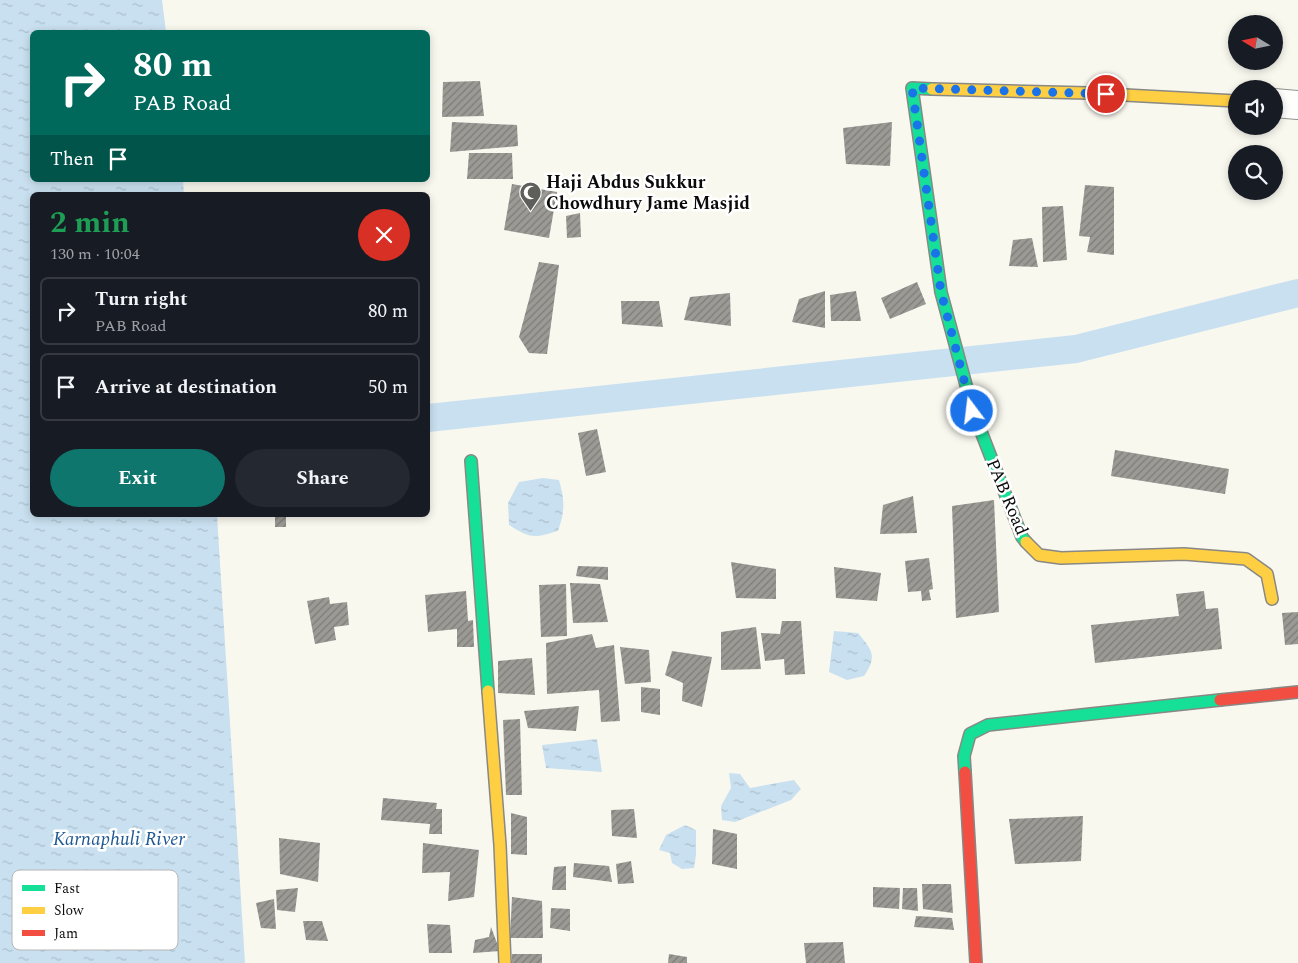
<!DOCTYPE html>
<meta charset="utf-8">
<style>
body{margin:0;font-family:Spectral,serif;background:#242831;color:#f1f3f6;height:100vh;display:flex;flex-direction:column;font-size:19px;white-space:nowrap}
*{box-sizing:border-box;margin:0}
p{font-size:16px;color:#9ea1a6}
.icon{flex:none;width:28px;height:28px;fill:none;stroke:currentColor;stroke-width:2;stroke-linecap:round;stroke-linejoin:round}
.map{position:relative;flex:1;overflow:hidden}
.sheet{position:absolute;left:30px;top:192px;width:400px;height:325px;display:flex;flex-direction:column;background:#171b24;border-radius:8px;box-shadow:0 2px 8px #0003}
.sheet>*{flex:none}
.hud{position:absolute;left:30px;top:30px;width:400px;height:152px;border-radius:8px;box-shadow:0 2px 8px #0003;background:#00695c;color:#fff;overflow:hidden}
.needle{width:32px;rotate:280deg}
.tools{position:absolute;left:1228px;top:15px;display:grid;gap:10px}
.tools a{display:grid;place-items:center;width:55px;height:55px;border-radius:50%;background:#171b24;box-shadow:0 2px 8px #0003;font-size:25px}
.pin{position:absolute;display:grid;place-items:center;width:42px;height:42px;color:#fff;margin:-21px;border:2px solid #fff;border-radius:50%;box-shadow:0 1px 5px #0007}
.me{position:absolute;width:55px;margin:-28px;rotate:345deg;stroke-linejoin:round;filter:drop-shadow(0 0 4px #0008)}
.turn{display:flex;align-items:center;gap:18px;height:105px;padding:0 20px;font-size:22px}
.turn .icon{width:65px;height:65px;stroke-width:2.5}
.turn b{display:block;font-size:35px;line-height:42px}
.then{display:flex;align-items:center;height:48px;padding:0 20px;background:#0003;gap:10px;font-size:19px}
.round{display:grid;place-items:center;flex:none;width:52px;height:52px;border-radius:26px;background:#242831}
.headline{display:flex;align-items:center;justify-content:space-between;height:85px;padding:0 20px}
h1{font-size:30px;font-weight:700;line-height:38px;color:#1e9e55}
.action{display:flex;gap:10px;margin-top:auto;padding:10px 20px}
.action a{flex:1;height:58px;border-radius:30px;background:#0f766e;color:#fff;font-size:20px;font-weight:700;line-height:58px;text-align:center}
.action a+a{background:#242831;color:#f1f3f6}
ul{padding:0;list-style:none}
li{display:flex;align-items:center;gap:15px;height:68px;margin:0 10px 8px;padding:0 10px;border:2px solid #363941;border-radius:8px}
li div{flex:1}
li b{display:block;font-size:19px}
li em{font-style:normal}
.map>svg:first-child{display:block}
</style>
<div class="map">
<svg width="1298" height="963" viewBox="0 0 1298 963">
<defs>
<pattern id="water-ripples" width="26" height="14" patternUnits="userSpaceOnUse" patternTransform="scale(1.25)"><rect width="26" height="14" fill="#c9e0f0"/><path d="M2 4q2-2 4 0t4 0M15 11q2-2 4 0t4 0" fill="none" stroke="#abbfcc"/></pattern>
<pattern id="building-hatch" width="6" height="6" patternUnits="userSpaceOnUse" patternTransform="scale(1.25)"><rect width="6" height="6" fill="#9c9a95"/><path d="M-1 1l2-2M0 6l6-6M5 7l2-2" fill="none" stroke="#7d7c78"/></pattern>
</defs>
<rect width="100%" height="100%" fill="#f9f8ef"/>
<g fill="url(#water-ripples)">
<polygon points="0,0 162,0 166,32 32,32 32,180 183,180 184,195 32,195 32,515 217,515 245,963 0,963"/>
<path d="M543,478L559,480C565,501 565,511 558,531C534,538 531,539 509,525L508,503L519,482Z"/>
<path d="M834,631L858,633C872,650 878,656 864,676L847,680L829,672Z"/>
<polygon points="597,739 602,772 546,768 542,745"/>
<polygon points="729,773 740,774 750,788 794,780 801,789 791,800 735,822 722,820 721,806 731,788"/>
<polygon points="685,825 696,830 696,855 694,868 682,869 672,863 670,853 659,850 666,835"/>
</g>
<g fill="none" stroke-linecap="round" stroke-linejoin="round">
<polyline stroke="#c9e0f0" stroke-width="28" points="428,418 1076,349 1298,293"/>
</g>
<g fill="url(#building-hatch)">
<polygon points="480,81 484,116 442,117 443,82"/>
<polygon points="452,122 517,125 518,146 450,152"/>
<polygon points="892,122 890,166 846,164 843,128"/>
<polygon points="469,153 512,153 513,179 467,179"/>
<polygon points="512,184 557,192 549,238 504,230"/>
<polygon points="1085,185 1114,187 1114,255 1087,252 1090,237 1079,236"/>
<polygon points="1063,206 1067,260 1043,262 1042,207"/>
<polygon points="580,213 581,237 567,238 566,216"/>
<polygon points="1032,238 1038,267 1009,266 1013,240"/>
<polygon points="539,262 559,265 547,354 529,353 519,337"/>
<polygon points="917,282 926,304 890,319 881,298"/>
<polygon points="825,291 825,328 792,322 799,299"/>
<polygon points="856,291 861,321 831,321 830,295"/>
<polygon points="730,293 731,326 684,320 690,297"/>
<polygon points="621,301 659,301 663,327 622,324"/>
<polygon points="597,429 606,472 586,476 578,433"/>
<polygon points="1115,450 1229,469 1225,494 1111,476"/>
<polygon points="913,496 917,533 880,534 883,505"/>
<polygon points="994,500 999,612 956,618 952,506"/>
<rect x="275" y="515" width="11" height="12"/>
<polygon points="929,558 933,589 929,590 931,600 922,601 921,591 908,592 905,561"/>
<polygon points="731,562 776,569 776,599 736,598"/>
<polygon points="578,566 608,567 608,580 576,576"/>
<polygon points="834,567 881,573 877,601 836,598"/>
<polygon points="570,583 600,584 608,622 573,623"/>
<polygon points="566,584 567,636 541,637 539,585"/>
<polygon points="466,591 468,621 473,620 474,647 457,647 457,629 428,632 425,595"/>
<polygon points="1204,591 1206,609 1218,608 1222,649 1095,663 1091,625 1179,616 1176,594"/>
<polygon points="329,597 330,604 347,602 349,625 334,627 336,640 315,644 307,601"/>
<polygon points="1298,612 1298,644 1285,645 1282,613"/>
<polygon points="782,621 801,621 805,674 785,675 784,659 765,661 761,633 780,634"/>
<polygon points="756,627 761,669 721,670 721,632"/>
<polygon points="592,634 596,648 614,645 620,721 601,722 599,690 547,694 546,643"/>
<polygon points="620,647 649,650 651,682 625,684"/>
<polygon points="672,651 712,657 702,707 682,701 683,683 665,675"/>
<polygon points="532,658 535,695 498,693 498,661"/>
<polygon points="641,687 660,689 660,715 641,712"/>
<polygon points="579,706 576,731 528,728 524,711"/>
<polygon points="520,719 522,795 506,795 503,720"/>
<polygon points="383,798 437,803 436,809 442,809 442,834 429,834 430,824 381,820"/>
<polygon points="634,809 637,838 612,836 611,810"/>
<polygon points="511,813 527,817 527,855 511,854"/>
<polygon points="1083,816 1081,861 1015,864 1009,819"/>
<polygon points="713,829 737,834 737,869 712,864"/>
<polygon points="279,838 320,843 318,882 280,874"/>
<polygon points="423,843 479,850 474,897 448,901 450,872 422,873"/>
<polygon points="631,861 634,883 618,884 616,864"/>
<polygon points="574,863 609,866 612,882 573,877"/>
<polygon points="566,866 566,890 552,890 554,867"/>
<polygon points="922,884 951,884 953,913 923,909"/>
<polygon points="873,887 900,888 899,909 873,907"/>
<polygon points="298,888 295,912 277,910 276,890"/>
<polygon points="903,888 917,888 918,911 902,909"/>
<polygon points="512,897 542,901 543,938 510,938"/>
<polygon points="274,899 276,929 261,928 256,903"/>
<polygon points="551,908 570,909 570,931 550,928"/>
<polygon points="916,916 952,918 954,930 914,927"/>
<polygon points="303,921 322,921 328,941 306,940"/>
<polygon points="427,924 450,925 452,953 429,953"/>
<polygon points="491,927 500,951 473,953 475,940 489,937"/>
<polygon points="843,942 845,963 806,963 804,943"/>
<rect x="512" y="954" width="30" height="9"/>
<polygon points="669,954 687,957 687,963 668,963"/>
</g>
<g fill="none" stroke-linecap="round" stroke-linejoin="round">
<defs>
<polyline id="street" points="1274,103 1298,105"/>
<g id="fast">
<polyline points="932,89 912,88 941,292 973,411 1022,537 1026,542"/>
<polyline points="471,461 488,691"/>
<polyline points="965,772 964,756 970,734 988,725 1220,700"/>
</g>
<g id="slow">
<polyline points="932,89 1088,93 1236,101"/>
<polyline points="1026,542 1039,555 1061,558 1184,554 1246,559 1267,574 1272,599"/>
<polyline points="488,691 500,845 505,963"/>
</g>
<g id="jam">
<polyline points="1220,700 1298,692"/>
<polyline points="965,772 976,963"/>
</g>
</defs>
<use href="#street" stroke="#92928e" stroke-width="30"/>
<use href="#fast" stroke="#898884" stroke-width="14"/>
<use href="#slow" stroke="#898884" stroke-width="14"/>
<use href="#jam" stroke="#898884" stroke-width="14"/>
<use href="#street" stroke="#fefefd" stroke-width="28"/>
<use href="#fast" stroke="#16e098" stroke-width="11"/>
<use href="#slow" stroke="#ffcf43" stroke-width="11"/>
<use href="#jam" stroke="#f24e42" stroke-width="11"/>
</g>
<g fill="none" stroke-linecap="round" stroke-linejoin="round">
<polyline stroke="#1a73e8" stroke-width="9" stroke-dasharray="0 16.2" points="972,411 941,292 912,88 1106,94"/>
</g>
<defs>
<symbol id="mosque-pin" viewBox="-11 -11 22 30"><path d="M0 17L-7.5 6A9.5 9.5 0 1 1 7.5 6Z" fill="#5e5e5b" stroke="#fff"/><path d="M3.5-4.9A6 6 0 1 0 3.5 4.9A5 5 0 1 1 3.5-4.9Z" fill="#fff"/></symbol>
</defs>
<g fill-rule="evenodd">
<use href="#mosque-pin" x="518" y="180" width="25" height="34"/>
</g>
<g text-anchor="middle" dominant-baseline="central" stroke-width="5" stroke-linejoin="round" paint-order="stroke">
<g font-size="18" font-weight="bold" fill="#0b0b0b" stroke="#fff" text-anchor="start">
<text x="546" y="182">Haji Abdus Sukkur<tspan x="546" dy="21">Chowdhury Jame Masjid</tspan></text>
</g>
<g font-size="18" fill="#0b0b0b" stroke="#fff">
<text transform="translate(1007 497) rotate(67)">PAB Road</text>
</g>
<g font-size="19" font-style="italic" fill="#1f5993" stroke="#fff">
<text x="119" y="839">Karnaphuli River</text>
</g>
</g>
<rect x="12" y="870" width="166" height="80" rx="8" fill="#fff" stroke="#b6b6b6" stroke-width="1"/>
<rect x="22" y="885" width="23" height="6" fill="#16e098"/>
<rect x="22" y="907" width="23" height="7" fill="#ffcf43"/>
<rect x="22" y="930" width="23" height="6" fill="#f24e42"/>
<g font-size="14" fill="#0b0b0b">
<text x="54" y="893">Fast</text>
<text x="54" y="915">Slow</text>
<text x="54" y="938">Jam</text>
</g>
</svg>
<div class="tools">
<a><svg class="needle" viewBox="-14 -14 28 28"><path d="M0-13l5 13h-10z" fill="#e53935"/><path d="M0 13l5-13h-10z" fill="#9ea1a6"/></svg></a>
<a><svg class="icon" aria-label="sound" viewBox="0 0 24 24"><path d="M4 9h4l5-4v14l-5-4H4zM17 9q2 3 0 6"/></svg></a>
<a><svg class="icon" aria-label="search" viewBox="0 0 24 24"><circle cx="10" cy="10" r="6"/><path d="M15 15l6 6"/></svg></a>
</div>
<div class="pin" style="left:1106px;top:94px;background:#d93025"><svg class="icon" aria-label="arrive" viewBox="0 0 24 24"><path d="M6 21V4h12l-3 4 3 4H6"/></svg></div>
<svg class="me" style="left:972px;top:411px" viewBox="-20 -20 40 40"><circle r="17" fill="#1a73e8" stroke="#fff" stroke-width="3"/><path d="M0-11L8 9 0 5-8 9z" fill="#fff"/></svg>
<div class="hud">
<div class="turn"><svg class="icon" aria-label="right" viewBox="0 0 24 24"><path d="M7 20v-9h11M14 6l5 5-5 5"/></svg><div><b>80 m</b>PAB Road</div></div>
<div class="then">Then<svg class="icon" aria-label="arrive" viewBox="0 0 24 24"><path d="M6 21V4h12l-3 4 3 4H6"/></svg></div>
</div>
<section class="sheet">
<div class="headline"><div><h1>2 min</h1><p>130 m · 10:04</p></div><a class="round" style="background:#d93025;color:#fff"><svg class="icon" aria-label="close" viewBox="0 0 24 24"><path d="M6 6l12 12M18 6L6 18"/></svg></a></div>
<ul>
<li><svg class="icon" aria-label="right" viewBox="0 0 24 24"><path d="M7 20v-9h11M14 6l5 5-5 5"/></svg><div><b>Turn right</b><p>PAB Road</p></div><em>80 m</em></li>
<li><svg class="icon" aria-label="arrive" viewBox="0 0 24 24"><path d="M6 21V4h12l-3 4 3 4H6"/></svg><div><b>Arrive at destination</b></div><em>50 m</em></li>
</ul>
<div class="action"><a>Exit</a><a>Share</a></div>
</section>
</div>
